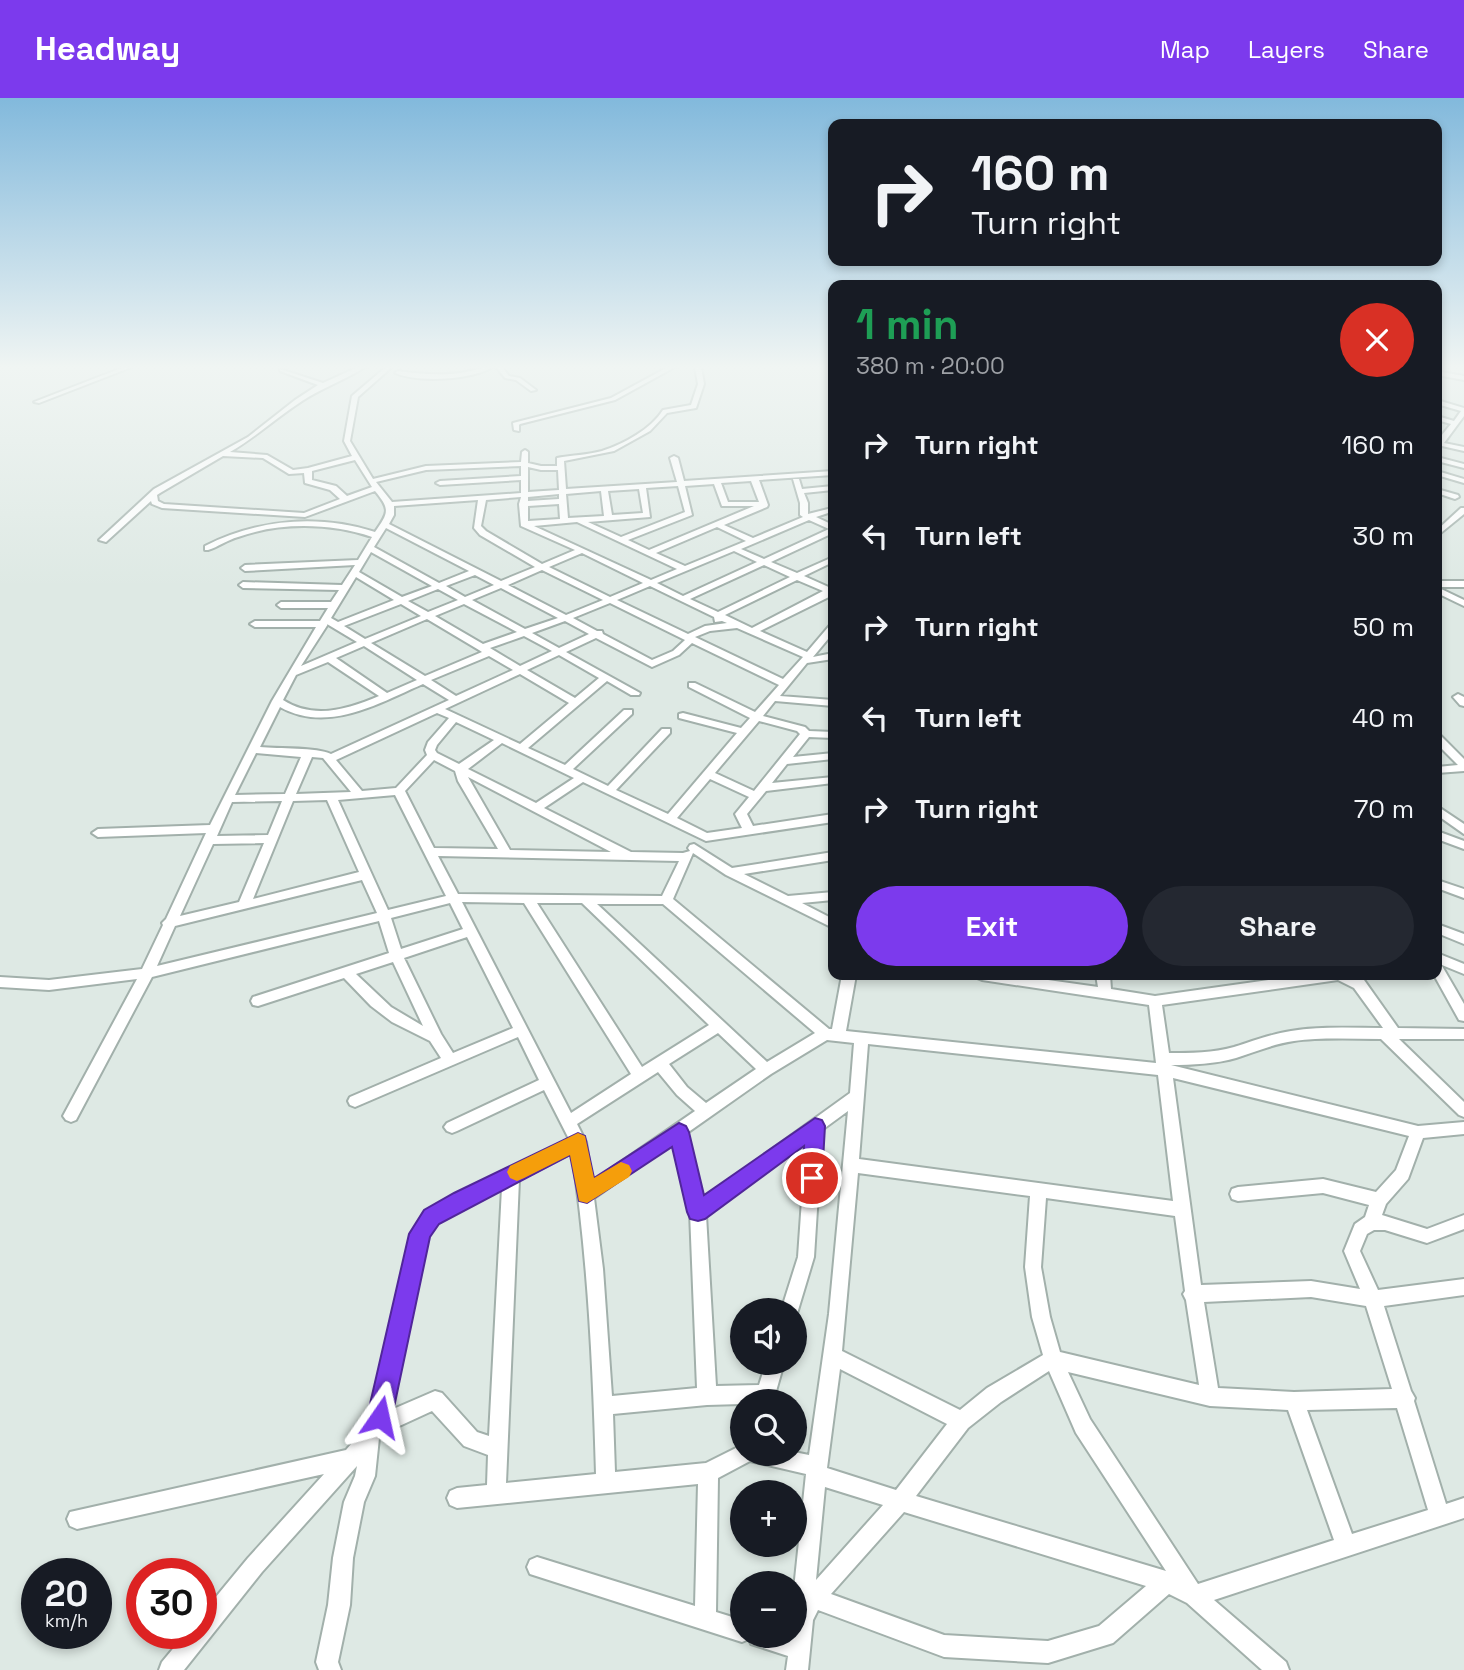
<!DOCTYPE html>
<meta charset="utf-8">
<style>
body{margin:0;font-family:"Space Grotesk",sans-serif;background:#242831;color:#f1f3f6;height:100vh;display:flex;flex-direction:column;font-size:26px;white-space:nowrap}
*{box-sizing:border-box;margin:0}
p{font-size:23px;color:#9ea1a6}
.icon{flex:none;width:38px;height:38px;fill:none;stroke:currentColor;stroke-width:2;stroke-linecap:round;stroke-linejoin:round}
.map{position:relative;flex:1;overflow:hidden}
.details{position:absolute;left:828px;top:182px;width:614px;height:700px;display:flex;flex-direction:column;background:#171b24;border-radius:14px;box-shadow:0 4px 10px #0003}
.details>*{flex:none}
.top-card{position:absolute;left:828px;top:21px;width:614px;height:147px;border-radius:14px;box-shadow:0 4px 10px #0003;background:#171b24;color:#f1f3f6;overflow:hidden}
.controls{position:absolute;left:730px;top:1200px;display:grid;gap:14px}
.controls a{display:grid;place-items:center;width:77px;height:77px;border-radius:50%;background:#171b24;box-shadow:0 4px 10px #0003;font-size:35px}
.speed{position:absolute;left:21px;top:1460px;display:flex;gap:14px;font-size:35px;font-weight:700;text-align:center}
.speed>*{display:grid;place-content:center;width:91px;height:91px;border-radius:50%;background:#171b24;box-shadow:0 4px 10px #0003;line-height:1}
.speed small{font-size:18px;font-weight:400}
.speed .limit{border:10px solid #d22;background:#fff;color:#111}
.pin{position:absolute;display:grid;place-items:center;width:60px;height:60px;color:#fff;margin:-30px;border:4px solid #fff;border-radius:50%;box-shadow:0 2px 7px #0007}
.me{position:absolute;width:77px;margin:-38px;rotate:11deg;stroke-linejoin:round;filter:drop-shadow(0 0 5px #0008)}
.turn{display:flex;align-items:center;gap:24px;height:147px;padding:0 28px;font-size:32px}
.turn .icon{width:91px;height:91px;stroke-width:2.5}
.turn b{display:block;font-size:49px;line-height:60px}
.round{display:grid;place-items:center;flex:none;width:74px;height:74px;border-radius:37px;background:#242831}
.overview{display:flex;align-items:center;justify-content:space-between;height:119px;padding:0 28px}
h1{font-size:42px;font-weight:700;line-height:52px;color:#1e9e55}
.action{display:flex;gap:14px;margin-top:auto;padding:14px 28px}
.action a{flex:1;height:80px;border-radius:42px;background:#7c3aed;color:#fff;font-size:28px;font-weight:700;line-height:80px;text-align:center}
.action a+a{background:#242831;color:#f1f3f6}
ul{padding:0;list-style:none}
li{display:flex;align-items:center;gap:21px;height:91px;padding:0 28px}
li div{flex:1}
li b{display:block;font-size:26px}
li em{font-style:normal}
header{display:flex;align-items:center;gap:42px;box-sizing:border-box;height:98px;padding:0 35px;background:#7c3aed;color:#fff}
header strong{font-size:33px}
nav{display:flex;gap:38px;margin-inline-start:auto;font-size:24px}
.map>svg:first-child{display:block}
</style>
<header>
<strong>Headway</strong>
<nav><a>Map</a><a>Layers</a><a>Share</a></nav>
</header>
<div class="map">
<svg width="1464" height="1572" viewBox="0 0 1464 1572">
<rect width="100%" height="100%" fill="#dee9e4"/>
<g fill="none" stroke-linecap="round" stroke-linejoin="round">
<defs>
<g id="minor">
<polygon points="124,269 132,269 39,305 34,304"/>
<path d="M358,269H365C345,282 322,290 302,303C277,319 256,339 230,354L267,357L293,372L308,370L352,358L344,343L352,298L386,269H392L358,299L350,343L373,381L426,368L521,364L522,354L525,352L528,354V365L541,368H557V360C572,357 588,357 602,353C624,346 651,331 663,312L691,307L698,286L695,269H701L704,286L696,310L667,315L650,333L614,353L564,363L566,391L677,384L670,360L674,358L678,360L684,383L833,373V377L759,382L768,407L767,409L724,427L753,440L803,419L800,417V405L793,381H799L802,391L833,388V392L804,395L808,405V416L828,411V415L816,419L833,427V435L771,464L797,475L833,459V464L804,478L833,491V497L760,533L807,554L830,527L833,526V535L813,559L833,555V561L807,565L780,598L833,602V608L775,603L763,618L805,629L809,633L833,634V640L809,639L793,659L833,655V661L787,666L772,685L833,679V685L766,693L747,716L753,728L833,716V724L706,743L583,684L544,710L631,754L683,755L690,753L688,750L690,747L694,746L732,770L833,754V762L744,776L788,798L833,794V802L802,805L833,821V830L726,777L693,755L673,801L829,931H832L842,877H856L846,933L1156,965L1149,907L982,882L977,880L975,877H1013L1098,889L1096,877H1110L1111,891L1155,898L1305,877H1351L1364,882L1398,930L1464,931V941H1399L1464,1004V1019L1459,1017L1381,941C1352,941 1322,939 1294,943C1273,946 1255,954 1236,960C1215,966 1193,967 1171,967L1418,1028L1464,1024V1036L1423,1040L1408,1081L1386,1106L1382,1117L1427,1131L1464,1117V1131L1427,1145L1385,1132H1374L1367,1136L1360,1153L1378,1192L1464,1181V1197L1384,1208L1411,1293L1415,1300L1414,1303L1446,1406L1464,1400V1420L1214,1502L1286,1564L1289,1572H1262L1187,1505L1169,1496L1113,1545L1048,1565L944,1559L818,1512L813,1522L808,1572H786L788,1558L751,1546L749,1541L742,1544L530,1476L527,1469L530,1462L537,1459L695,1508L698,1386L457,1410L450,1407L447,1400L450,1393L457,1390L487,1387L488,1357L464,1348L432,1313L382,1336L379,1340L375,1378L364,1404L353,1460L350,1507L338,1564L341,1572H319L316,1564L328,1507L333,1460L344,1404L355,1378L357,1368L262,1474L184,1572H159L162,1564L186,1535H201V1517L248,1460L324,1376L77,1431L70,1428L67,1421L70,1414L346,1352L363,1332L371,1317L412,1136L425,1114L569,1041L544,992L457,1033L452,1035L447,1033L444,1029L447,1025L539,982L518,939L355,1009L350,1007L348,1003L350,999L441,960L430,943L392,924L371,908L344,880L258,908L253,907L251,903L253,899L389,855L379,823L152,879L76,1022L71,1024L66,1022L63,1018L137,881L49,892L0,889V879L49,882L142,871L163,827L162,825L166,821L206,735L98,739L92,735L98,731L210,727L272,603L316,529H255L250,526L255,523H320L328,510H281L277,507L281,504H331L339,492L243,490L239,487L243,484L342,487L355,467L245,473L241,470L245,467L358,462L372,439C330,425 280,424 238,439C227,442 218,449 208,452H205V448C258,421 319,416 375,434C388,415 391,412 375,393L305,419L162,410L152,406L151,403L106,444L99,442L154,391L248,339L295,302L318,287L280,273V271L323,285ZM223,358L263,360L289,376L304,375L305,385L330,392L340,401L304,415L164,406L158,403L157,397L160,395ZM355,362L372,389L347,398L336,388L312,382V373ZM521,368V378L440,383L436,385L440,387L521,382V395L392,404L376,384L426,372ZM528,369L541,372H558L559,392L528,394ZM751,383L759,404H728L721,385ZM714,386L722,408H754L649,452L628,442L692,417L685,388ZM678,388L685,414L621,439L588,424L650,419L646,390ZM639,391L643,415L612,417L608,393ZM601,393L604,418L568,420L566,396ZM559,396V401L528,403V399ZM521,399L519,406L521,428L575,452L542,466L486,433L481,428L486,402ZM478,402L474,430L480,437L535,469L501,483L389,426L394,417V408ZM559,406L560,421L528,423V408ZM809,422L829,431L764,461L741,451ZM577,424L677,471L651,482L534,428ZM717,429L746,443L685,468L656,455ZM386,430L469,473L439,485L374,449ZM734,453L757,464L683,498L657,485ZM371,454L432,488L402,499L359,474ZM582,455L643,485L610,499L549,469ZM764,467L790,479L718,514L690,501ZM542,472L603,502L566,517L508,487ZM475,477L494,487L465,499L446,488ZM356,479L394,502L338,524L331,520ZM797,482L823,493L752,530L725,517ZM650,488L714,519L715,524L722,523L727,525L705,528L688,536L617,502ZM501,490L558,520L525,531L472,502ZM438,491L458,502L428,514L408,503ZM610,505L685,542L673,553L652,562L603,536L602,533H597L573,520ZM401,506L421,518L365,541L344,528ZM464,506L517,534L483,546L435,518ZM427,521L479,552L482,554L425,578L371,545ZM565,523L589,536L559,550L532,535ZM327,526L357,544L301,568L328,526ZM737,530L803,559L783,581L695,539L710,533ZM524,538L552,553L520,568L490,550ZM596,540L652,569L679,557L692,545L779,587L755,614L695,585H689V589L750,620L741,630L683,615L679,616V620L737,635L668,716L616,692L670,635V631H662L608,688L573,671L632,616V612H624L565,667L528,650L607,583L631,597H639L640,595L566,554ZM364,548L417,582L387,595L336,560ZM559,557L599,580L575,600L527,572ZM489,558L513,572L456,598L431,582ZM328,564L379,598C348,611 314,622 283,602L296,577ZM520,576L569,605L520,646L445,611ZM423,586L449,602L331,656C317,649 278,651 260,649L280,609C328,636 379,605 423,586ZM437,615L449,620L428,644L425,652L427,657L396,690L362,693L336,662ZM759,623L797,633L800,636L754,693L715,675ZM456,624L494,642L459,666L437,655L435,652L437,647ZM502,645L574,680L536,705L468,671ZM256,655L301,659L285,696L235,697ZM312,659L323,660L351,694L296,696ZM434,662L455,673L458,683L498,751L434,750L405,693ZM468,679L611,754L510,752ZM710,681L749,699L735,716L742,730L707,735L677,720ZM395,697L446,798L388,812L338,702ZM327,702L359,774L253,801L293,703ZM282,703L268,737L217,738L232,704ZM264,745L239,804L180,818L213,746ZM438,758L679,763L662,798L458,796ZM362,782L377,815L157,868L175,828ZM462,804L524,805L631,976L571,1015ZM450,805L463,831L401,851L391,820ZM537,805H582L709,927L642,969ZM597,806H663L815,935L767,964ZM467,839L513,930L453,955L441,936L404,860ZM393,864L423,928L391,909L356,876ZM1338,882L1354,890L1383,930C1353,930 1321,928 1291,933C1271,936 1253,943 1234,949C1213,955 1191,955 1169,955L1162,907ZM718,935L756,971L706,1005L687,989L669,966ZM827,942L854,945L850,995L703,1101L687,1035L771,976ZM868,946L1158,977L1173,1103L859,1061ZM658,974L677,997L695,1013L592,1084L586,1044L577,1026ZM1173,980L1409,1038L1396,1072L1376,1094L1323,1081L1238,1089L1232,1091L1230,1096L1232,1101L1238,1103L1323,1095L1369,1107L1365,1119L1355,1126L1344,1153L1360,1191L1311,1183L1201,1187ZM848,1013L829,1216L809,1357L794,1354V1356H742V1347L706,1365L615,1374L613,1316L707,1307L742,1306V1304H773L784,1265H766L759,1287L716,1288L706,1117L806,1044L798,1159L781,1213H794V1220L796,1219L814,1159L822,1032ZM674,1044L690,1114L697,1290L612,1298L603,1171L594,1100ZM572,1055C588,1161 593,1269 596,1376L506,1385L519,1082ZM858,1075L1030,1098L1025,1169L1032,1219L1043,1257L987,1290L960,1312L842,1253ZM502,1090L489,1338L477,1334L442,1295L435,1293L391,1312L428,1138L437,1124ZM1046,1100L1175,1118L1185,1193L1183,1196L1186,1202L1199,1287L1060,1254L1050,1219L1041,1169ZM1311,1199L1366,1208L1392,1291L1294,1294L1218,1290L1204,1204ZM840,1271L947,1326L896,1392L827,1370ZM1049,1273L1076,1335L1166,1473L916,1398L968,1330L1001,1304ZM1068,1274L1210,1308L1288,1312L1334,1442L1198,1486L1090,1321ZM1397,1310L1428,1412L1352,1436L1307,1312ZM750,1363L806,1376L794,1491V1538H742V1522L716,1514L718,1380ZM825,1389L883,1407L816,1482ZM904,1414L1146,1488L1099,1528L1048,1543L944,1537L831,1496Z"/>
<path d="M485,269H493C470,282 419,285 395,275L398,273C427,277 456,279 485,269Z"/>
<polygon points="496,269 502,269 509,278 520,280 536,292 531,293 516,282 505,280"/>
<polygon points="668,269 675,269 615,302 520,326 519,327 519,333 514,332 513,325 611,300"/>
<polygon points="1437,273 1464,278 1464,282 1437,277"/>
<polygon points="1437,302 1464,310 1464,318 1444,345 1464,349 1464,353 1442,348 1437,352 1437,343 1451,326 1437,322 1437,318 1454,323 1461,313 1437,306"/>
<polygon points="1437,359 1464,366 1464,370 1437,363"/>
<polygon points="1437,373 1464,381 1464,385 1437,377"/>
<polygon points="1437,391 1458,397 1459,399 1455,401 1437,395"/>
<polygon points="1461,410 1464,410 1464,416 1437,438 1437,432"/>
<rect x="1437" y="483" width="27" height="6"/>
<polygon points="1437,489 1464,502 1464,508 1437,495"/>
<polygon points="1458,596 1464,599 1464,608 1460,607 1453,599"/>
<polygon points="1437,637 1441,638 1464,661 1464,673 1437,675 1437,669 1458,667 1437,646"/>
<polygon points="1437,708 1464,726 1464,736 1437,717"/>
<polygon points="1437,733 1464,743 1464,751 1437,741"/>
<polygon points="1437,782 1464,791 1464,800 1437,790"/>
<polygon points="1437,826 1464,836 1464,846 1437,835"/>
<polygon points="1437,855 1464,866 1464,876 1437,865"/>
<polygon points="1437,866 1442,868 1464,906 1464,923 1459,922 1434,877 1437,877"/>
</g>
</defs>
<use href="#minor" stroke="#a2b0ab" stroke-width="4"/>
<use href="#minor" fill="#fff" fill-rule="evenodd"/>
</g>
<linearGradient id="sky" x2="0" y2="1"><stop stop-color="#82b9dc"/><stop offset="0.55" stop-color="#f0f5f3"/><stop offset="1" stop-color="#f0f5f3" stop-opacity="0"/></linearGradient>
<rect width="1464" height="489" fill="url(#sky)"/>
<polygon fill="#7c3aed" stroke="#51269a" stroke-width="2" points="815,1020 822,1022 825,1028 822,1080 819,1087 812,1089 805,1087 802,1080 804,1048 705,1121 698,1123 690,1121 687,1114 672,1049 587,1105 579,1103 570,1057 439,1126 430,1139 392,1319 388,1327 380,1331 371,1327 367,1319 409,1136 424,1112 454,1095 578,1035 585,1038 594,1080 679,1025 686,1028 689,1034 704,1097"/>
<polygon fill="#f59e0b" points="578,1035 585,1038 594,1080 621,1064 629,1067 632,1073 629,1079 587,1105 579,1103 570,1057 524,1080 517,1083 510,1080 507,1074 510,1068"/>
</svg>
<div class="controls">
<a><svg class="icon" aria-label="sound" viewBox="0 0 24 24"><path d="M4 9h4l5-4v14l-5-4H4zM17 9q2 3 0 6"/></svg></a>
<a><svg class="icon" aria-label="search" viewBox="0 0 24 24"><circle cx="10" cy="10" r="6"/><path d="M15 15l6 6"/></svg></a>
<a>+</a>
<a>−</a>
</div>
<div class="speed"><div>20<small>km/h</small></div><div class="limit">30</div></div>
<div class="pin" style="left:812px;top:1080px;background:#d93025"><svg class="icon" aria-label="arrive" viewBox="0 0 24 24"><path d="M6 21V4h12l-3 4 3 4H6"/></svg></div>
<svg class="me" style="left:380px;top:1319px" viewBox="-20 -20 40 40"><path d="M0-17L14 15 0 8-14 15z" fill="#7c3aed" stroke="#fff" stroke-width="4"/></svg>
<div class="top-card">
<div class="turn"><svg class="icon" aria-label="right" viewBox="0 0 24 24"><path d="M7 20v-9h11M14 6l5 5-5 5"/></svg><div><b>160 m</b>Turn right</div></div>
</div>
<section class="details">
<div class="overview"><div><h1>1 min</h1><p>380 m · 20:00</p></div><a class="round" style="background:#d93025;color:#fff"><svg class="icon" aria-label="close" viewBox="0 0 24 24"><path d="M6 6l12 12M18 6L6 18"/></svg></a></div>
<ul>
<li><svg class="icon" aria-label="right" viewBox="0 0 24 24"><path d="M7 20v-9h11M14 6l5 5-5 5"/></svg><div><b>Turn right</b></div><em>160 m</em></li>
<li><svg class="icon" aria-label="left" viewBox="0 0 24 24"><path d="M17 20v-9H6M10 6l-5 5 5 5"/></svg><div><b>Turn left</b></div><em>30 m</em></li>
<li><svg class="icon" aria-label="right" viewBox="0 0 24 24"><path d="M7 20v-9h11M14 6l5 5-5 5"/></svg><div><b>Turn right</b></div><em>50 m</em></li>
<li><svg class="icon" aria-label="left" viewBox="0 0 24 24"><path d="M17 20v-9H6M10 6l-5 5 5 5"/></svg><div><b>Turn left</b></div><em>40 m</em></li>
<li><svg class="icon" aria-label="right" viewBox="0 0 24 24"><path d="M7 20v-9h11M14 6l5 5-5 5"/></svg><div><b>Turn right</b></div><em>70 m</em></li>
</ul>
<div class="action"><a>Exit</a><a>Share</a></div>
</section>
</div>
